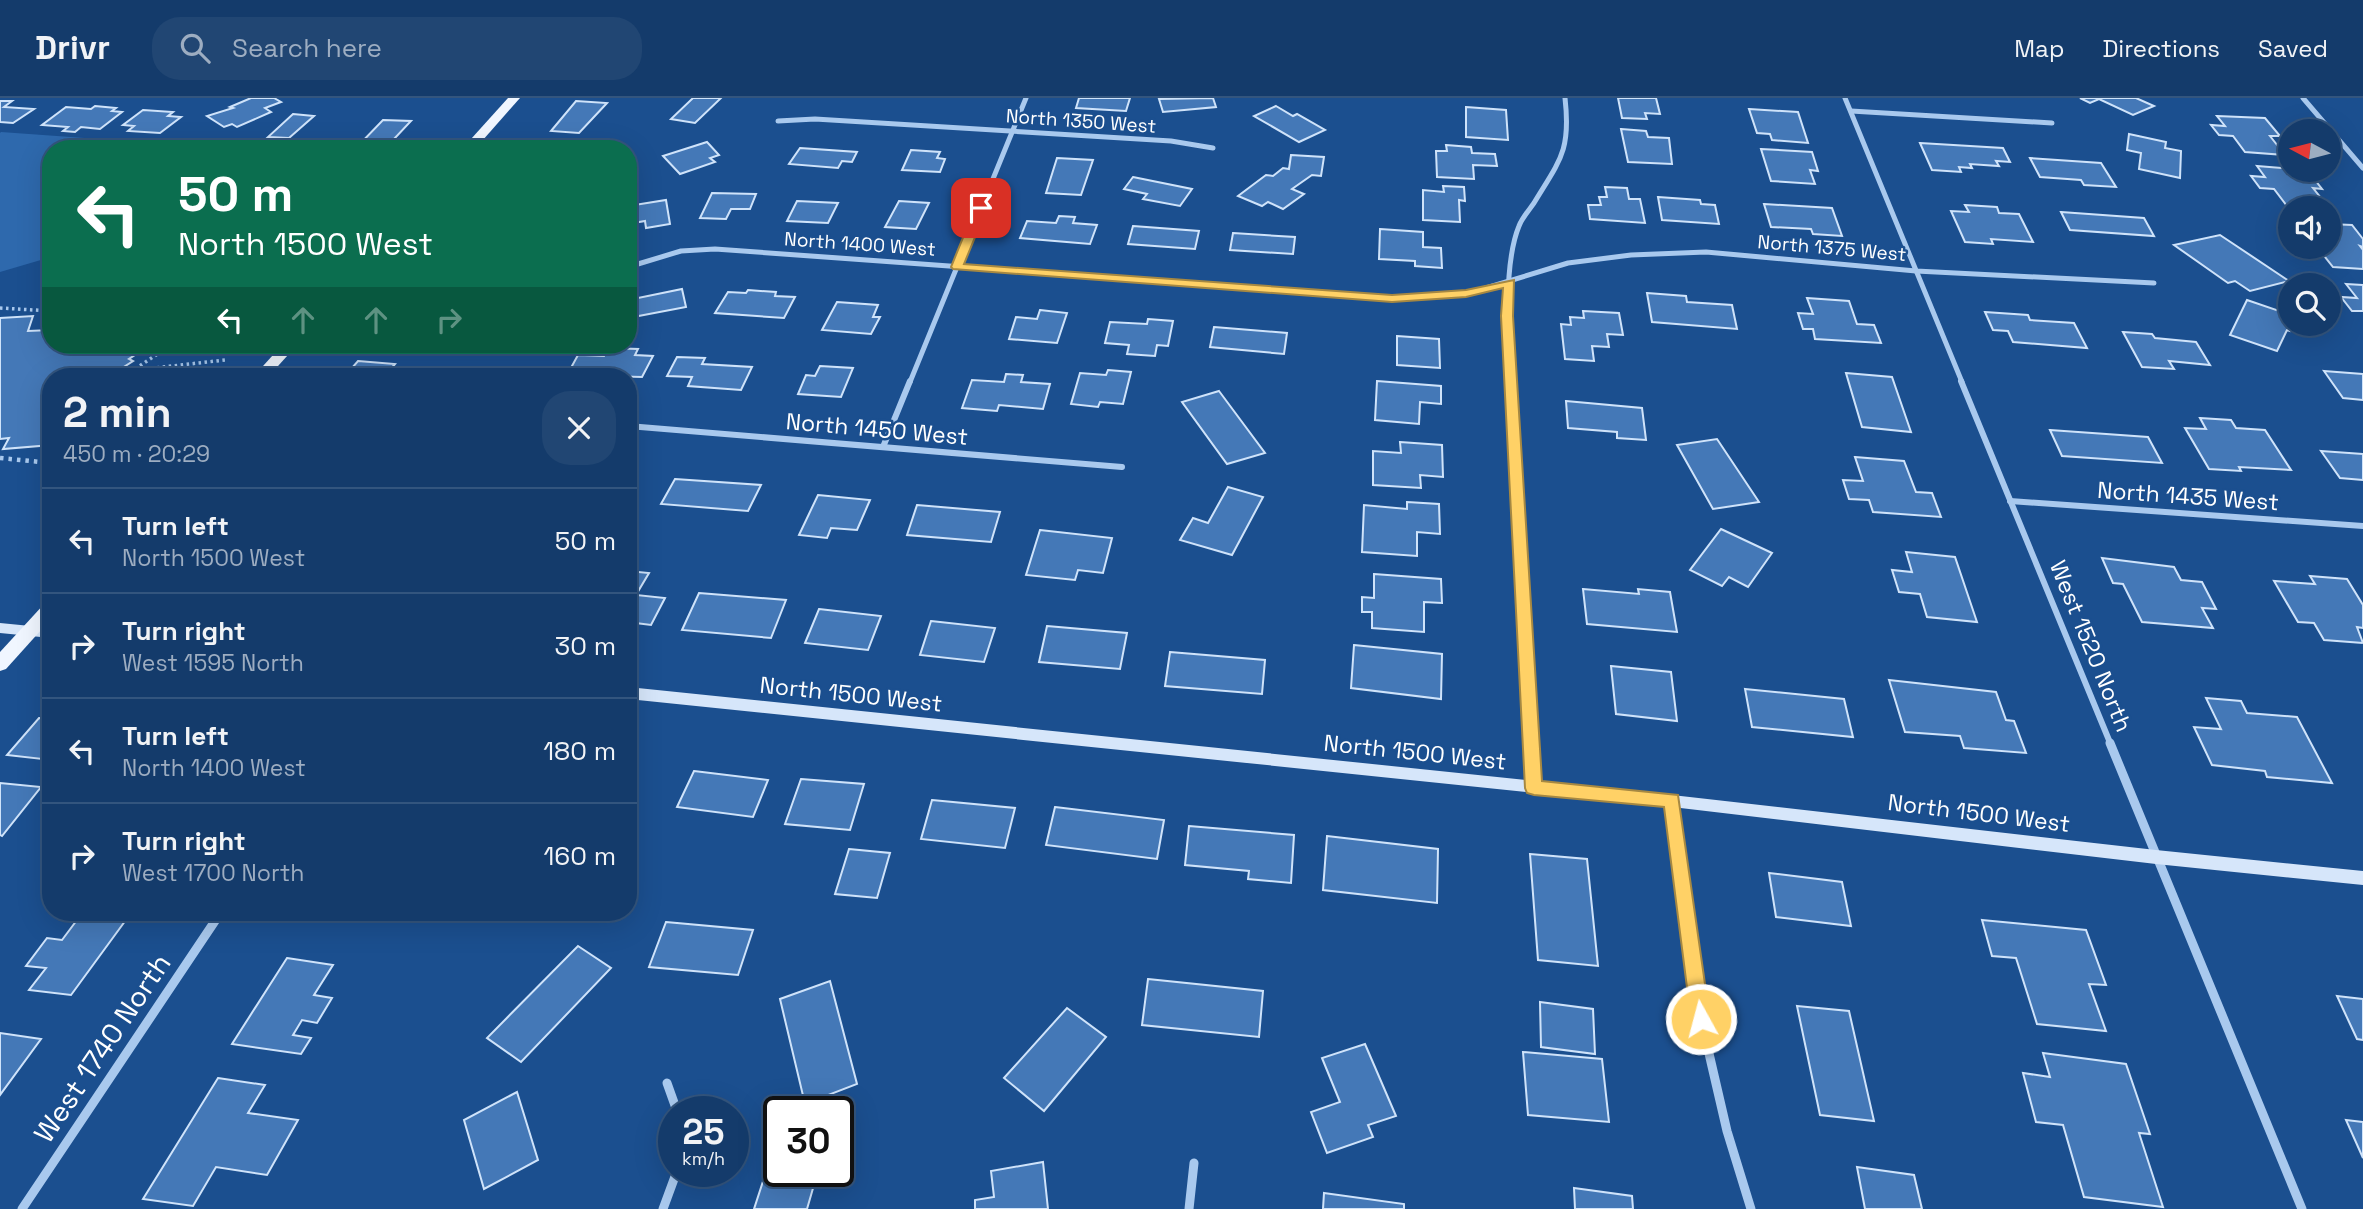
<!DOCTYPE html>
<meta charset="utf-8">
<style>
body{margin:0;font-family:"Space Grotesk",sans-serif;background:#214673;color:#f1f3f6;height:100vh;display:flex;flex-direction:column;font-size:26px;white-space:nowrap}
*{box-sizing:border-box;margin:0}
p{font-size:23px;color:#9dadc1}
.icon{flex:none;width:38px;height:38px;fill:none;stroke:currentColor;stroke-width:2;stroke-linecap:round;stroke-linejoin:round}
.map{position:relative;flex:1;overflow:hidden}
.side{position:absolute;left:42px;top:270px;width:595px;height:553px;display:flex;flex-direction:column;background:#143b6b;border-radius:28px;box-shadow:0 7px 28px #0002,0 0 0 2px #33557e}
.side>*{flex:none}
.hud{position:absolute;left:42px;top:42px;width:595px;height:214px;border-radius:28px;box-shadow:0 7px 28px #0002,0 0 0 2px #33557e;background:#0b6e4f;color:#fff;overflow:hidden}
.needle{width:46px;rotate:277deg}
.tools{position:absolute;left:2278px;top:21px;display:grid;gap:14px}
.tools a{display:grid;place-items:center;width:63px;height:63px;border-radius:50%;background:#143b6b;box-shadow:0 7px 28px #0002,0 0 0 2px #33557e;font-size:35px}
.speed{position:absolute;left:658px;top:998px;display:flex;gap:14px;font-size:35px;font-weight:700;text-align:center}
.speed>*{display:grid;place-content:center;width:91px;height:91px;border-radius:50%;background:#143b6b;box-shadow:0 7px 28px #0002,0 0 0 2px #33557e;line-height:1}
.speed small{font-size:18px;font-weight:400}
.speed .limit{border:4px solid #111;border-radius:10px;background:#fff;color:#111}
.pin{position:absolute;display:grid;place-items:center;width:60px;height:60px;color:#fff;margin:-30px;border-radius:14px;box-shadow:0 4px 10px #0006}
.me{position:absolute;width:77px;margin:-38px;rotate:353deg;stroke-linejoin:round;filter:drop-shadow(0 0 5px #0008)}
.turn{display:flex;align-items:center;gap:24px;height:147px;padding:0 21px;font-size:32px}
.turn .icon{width:91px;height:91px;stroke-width:2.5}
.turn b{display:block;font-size:49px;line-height:60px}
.lanes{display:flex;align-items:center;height:66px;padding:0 21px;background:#0003;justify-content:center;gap:35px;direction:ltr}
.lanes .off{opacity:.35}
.round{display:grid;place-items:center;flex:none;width:74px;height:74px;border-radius:28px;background:#214673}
.headline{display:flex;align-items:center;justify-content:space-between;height:119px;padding:0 21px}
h1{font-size:42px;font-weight:800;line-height:52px}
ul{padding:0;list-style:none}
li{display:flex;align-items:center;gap:21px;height:105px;padding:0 21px;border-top:2px solid #33557e}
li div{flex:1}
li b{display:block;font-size:26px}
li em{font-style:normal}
header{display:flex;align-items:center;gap:42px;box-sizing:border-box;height:98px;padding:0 35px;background:#143b6b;border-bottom:2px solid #33557e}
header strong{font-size:33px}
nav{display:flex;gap:38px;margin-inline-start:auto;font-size:24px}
.search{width:490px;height:63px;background:#214673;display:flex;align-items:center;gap:18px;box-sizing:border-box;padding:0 24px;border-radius:28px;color:#9dadc1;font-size:26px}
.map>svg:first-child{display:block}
</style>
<header>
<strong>Drivr</strong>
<div class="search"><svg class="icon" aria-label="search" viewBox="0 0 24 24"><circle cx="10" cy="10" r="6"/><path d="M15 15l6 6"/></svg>Search here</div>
<nav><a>Map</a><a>Directions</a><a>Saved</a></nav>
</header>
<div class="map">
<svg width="2363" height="1111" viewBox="0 0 2363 1111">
<rect width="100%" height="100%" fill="#1b4f8f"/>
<polygon fill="#2e69ad" points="0,35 1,34 238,51 51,51 51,159 0,174"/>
<g fill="#4478b7" stroke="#cfe3fa" stroke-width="2">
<polygon points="251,0 274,0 281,4 265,10 271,14 237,29 232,26 224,29 207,18 233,10 230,9"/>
<polygon points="693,0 721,0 695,25 671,21"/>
<polygon points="1079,0 1130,0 1126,13 1076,10"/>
<polygon points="1213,0 1216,9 1163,14 1159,1"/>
<polygon points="1618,0 1656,0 1660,16 1645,15 1647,21 1622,20"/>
<polygon points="2080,0 2136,0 2154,8 2133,17 2099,1 2090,5"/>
<polygon points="0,3 12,3 4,9 34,11 13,25 0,24"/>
<polygon points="576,3 607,5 579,35 551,33"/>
<polygon points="95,8 116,10 112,13 122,14 100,31 81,29 75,34 63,33 68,29 42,27 66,9 91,11"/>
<polygon points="1276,8 1293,18 1297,16 1325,32 1299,44 1254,18"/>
<polygon points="1466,9 1506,12 1508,42 1466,39"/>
<polygon points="1749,11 1798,14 1808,45 1772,42 1770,36 1757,35"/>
<polygon points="143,12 173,14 168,18 181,19 160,35 128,33 134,28 123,27"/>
<polygon points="293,16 314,18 289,40 268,39"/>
<polygon points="2217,18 2265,20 2280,38 2270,38 2285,57 2245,54 2233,38 2219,37 2211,27 2225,28"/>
<polygon points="383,22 411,23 394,41 404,42 396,51 355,51"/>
<polygon points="1621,31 1646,33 1648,39 1669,40 1672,66 1628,64"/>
<polygon points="2129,36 2166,44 2165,50 2181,53 2180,80 2139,71 2141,55 2127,52"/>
<polygon points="707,44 719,57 710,60 715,64 680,76 663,58"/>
<polygon points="1920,45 2003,50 2010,64 1996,63 1999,68 1970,66 1972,70 1959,69 1961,74 1932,72"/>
<polygon points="1446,47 1471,49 1472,55 1495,56 1497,68 1473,67 1474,81 1437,79 1436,53 1447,53"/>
<polygon points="800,50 857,54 852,64 842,63 838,70 789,66"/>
<polygon points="1761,51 1812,54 1818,73 1810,72 1815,86 1771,83"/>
<polygon points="911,52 940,54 937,60 945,61 940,74 902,72"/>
<polygon points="1291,57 1324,59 1321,78 1312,77 1292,91 1304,96 1283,111 1268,104 1262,108 1238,98 1266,77 1273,78 1283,70 1289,71"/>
<polygon points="1057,60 1093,62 1081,97 1046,95"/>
<polygon points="2030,60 2101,65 2116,89 2084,87 2081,82 2040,79"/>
<polygon points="2257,68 2307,72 2322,91 2313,90 2329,110 2287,108 2274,91 2260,90 2251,78 2265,79"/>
<polygon points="1133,79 1192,91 1180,108 1143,101 1147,96 1124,91"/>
<polygon points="1443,88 1464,89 1465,103 1459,102 1460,124 1423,122 1423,92 1444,94"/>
<polygon points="1605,89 1627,90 1629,101 1640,101 1645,125 1590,121 1588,107 1601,107 1599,99 1607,99"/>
<polygon points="712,95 756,96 750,111 731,111 726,121 700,120"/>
<polygon points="1658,99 1700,102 1701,106 1715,107 1719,126 1662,122"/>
<polygon points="666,102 670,126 646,130 645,123 628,126 628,108"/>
<polygon points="797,103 838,105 828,125 787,123"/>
<polygon points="899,103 929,105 916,131 885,129"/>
<polygon points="1764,106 1832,110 1842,138 1813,136 1811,131 1771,129"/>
<polygon points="1965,107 1997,109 1999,115 2019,116 2033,144 1991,141 1993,146 1965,144 1951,113 1969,114"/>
<polygon points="2061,114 2144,120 2154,138 2070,132"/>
<polygon points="1059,118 1075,119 1073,125 1097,127 1090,146 1020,140 1027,123 1056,125"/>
<polygon points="2329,126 2352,127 2363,141 2363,149 2360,148 2363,152 2363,171 2333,169 2317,149 2329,149"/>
<polygon points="1133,128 1199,133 1195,151 1128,146"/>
<polygon points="1380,131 1423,134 1423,149 1441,150 1442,170 1415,168 1415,163 1379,161"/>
<polygon points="1233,135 1295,139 1293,156 1230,152"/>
<polygon points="2220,137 2289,183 2250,193 2235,183 2228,185 2174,147"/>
<polygon points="2346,186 2363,187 2363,213 2352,213 2341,199 2357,200"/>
<polygon points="682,191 686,209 628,220 628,202"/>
<polygon points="748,192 776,194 775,198 795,199 784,220 715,215 728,194 746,195"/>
<polygon points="1647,195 1686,198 1687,204 1732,207 1737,231 1652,224"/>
<polygon points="1807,200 1849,203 1857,226 1874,227 1881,245 1815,241 1813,231 1803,231 1798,215 1813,216"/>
<polygon points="2247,202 2291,217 2291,226 2293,226 2290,233 2287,232 2277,253 2230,237"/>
<polygon points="837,204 878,207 873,219 880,219 871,236 822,232"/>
<polygon points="1040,212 1067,215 1057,245 1009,241 1016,219 1037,221"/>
<polygon points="1583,213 1619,215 1623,237 1607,236 1609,249 1592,248 1594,263 1565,261 1561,226 1571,227 1570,219 1584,220"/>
<polygon points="1985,214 2028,217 2030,222 2074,225 2087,250 2013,244 2008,233 1993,232"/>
<polygon points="33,218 28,233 51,232 51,247 150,247 129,261 133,263 116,274 127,278 51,278 51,347 3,351 9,340 0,341 0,220"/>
<polygon points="1148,221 1173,223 1168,248 1157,247 1155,258 1127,256 1129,247 1105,245 1110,224 1147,226"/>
<polygon points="1214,229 1287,235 1284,256 1210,249"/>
<polygon points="2123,234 2152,236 2155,240 2196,244 2210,267 2169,263 2174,271 2142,269"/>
<polygon points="1397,238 1439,241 1440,270 1397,267"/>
<polygon points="609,250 638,251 635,257 653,258 642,279 567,277 578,257 604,258"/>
<polygon points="677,259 705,260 702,266 752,269 741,292 688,288 692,279 667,278"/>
<polygon points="358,263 395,266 385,278 345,278"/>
<polygon points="820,268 853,270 841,299 798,296 806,277 815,278"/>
<polygon points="1108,272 1131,274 1123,306 1100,304 1098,309 1071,306 1080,275 1106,277"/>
<polygon points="2324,273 2363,276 2363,302 2343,300"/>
<polygon points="1846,275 1892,279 1911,334 1862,329"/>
<polygon points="1006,276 1023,277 1021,284 1050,286 1043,311 999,307 997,313 962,310 972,282 1004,284"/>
<polygon points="1377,283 1441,288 1441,306 1420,304 1419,326 1375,322"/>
<polygon points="1219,293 1265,355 1227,366 1182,304"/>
<polygon points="1566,303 1642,310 1646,342 1617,340 1617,334 1568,330"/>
<polygon points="2200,320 2231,322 2236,330 2265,332 2291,372 2239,369 2241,373 2209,371 2185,330 2206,331"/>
<polygon points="2050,332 2148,339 2162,365 2062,358"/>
<polygon points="1717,341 1759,404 1713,411 1677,347"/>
<polygon points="1400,344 1442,347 1443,379 1420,377 1421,390 1373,387 1373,353 1401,355"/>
<polygon points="2321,353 2363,356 2363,382 2340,380"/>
<polygon points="1855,359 1904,363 1916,394 1932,395 1941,419 1873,414 1869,402 1849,401 1843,382 1863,383"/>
<polygon points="675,381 761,387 748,413 661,406"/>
<polygon points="1228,389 1263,399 1232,457 1180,442 1193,420 1208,425"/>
<polygon points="818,397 870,402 857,432 831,430 827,440 799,437"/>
<polygon points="1407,404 1439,406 1440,436 1417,434 1417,458 1362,454 1364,407 1407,411"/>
<polygon points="917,407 1000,414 991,444 907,437"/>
<polygon points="1721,431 1772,455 1748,489 1729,479 1722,488 1690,472"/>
<polygon points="1040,432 1112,440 1103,475 1078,472 1075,482 1026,477"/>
<polygon points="1906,454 1955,459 1977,524 1927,519 1920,496 1899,494 1892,472 1912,474"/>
<polygon points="2102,460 2174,469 2181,482 2202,484 2216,511 2202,510 2213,530 2142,524 2123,486 2113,485"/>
<polygon points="628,473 649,475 636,497 665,500 651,527 628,524"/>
<polygon points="1374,476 1441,481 1442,505 1424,504 1424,534 1372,530 1372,514 1362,514 1362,499 1374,500"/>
<polygon points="2310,478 2347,481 2363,507 2363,530 2357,529 2363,545 2324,542 2314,525 2298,524 2274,483 2315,486"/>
<polygon points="1583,491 1639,496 1638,491 1670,494 1677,534 1587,526"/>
<polygon points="699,495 786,502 771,540 682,532"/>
<polygon points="819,511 881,518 868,552 805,545"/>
<polygon points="931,523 995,530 984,564 920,557"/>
<polygon points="1047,528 1127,535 1120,571 1039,564"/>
<polygon points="1354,547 1442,556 1441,601 1351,590"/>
<polygon points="1170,554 1265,562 1262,596 1165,588"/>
<polygon points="1611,568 1671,574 1677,623 1616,616"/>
<polygon points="1889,582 1996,594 2006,622 2014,623 2026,655 1964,650 1960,638 1905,634"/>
<polygon points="1745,591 1844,601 1853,639 1752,629"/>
<polygon points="2206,600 2241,603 2247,615 2297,619 2332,685 2267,679 2265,673 2212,667 2194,629 2221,631"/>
<polygon points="39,620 51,621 51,662 7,657"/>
<polygon points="694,673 768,682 753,719 677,709"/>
<polygon points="801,681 864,686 850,732 785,726"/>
<polygon points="0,685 41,689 2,738 0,737"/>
<polygon points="932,702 1015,710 1005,750 921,741"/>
<polygon points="1055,709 1164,722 1157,761 1046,747"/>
<polygon points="1189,728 1294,737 1291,785 1248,781 1249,773 1185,767"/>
<polygon points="1327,738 1438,751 1437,805 1323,792"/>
<polygon points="849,751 890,755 877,800 835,796"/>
<polygon points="1530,756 1587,761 1598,868 1538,862"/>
<polygon points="1769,775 1842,784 1851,828 1776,819"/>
<polygon points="83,814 131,815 71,897 29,892 46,870 26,868 47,840 62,842"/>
<polygon points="316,814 364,814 360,820"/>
<polygon points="1982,822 2086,832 2106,887 2089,886 2106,933 2037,926 2016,860 1992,858"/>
<polygon points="666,824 753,832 738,877 649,869"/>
<polygon points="578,848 611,870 521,964 487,940"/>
<polygon points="287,860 333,867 314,897 332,900 317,925 302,922 293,937 311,940 301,956 232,946"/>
<polygon points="1148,881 1263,893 1259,939 1142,927"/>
<polygon points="830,883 857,986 805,1006 780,901"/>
<polygon points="2337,898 2363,901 2363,942 2357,941"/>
<polygon points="1540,904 1593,911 1595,956 1541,949"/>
<polygon points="1797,908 1849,913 1874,1023 1820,1017"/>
<polygon points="1067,910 1106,939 1044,1013 1004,980"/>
<polygon points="0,935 41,941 0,997"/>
<polygon points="1365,946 1396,1018 1368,1027 1373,1039 1327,1055 1311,1014 1340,1004 1322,960"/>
<polygon points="1523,954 1602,961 1609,1024 1528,1017"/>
<polygon points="2043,955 2126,966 2150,1036 2139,1035 2163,1109 2084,1099 2063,1027 2036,1024 2023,975 2050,979"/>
<polygon points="218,980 265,987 248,1015 298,1022 267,1077 216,1069 193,1108 143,1101"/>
<polygon points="517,994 538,1062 484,1091 464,1022"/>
<polygon points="2346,1022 2363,1024 2363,1060"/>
<polygon points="779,1034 779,1073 818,1073 807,1111 754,1111"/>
<polygon points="1043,1064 1048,1111 975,1111 975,1102 994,1099 991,1073"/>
<polygon points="1857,1069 1914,1077 1922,1111 1865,1111"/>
<polygon points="1574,1090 1632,1098 1633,1111 1575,1111"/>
<polygon points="1324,1095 1404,1106 1404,1111 1323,1111"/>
</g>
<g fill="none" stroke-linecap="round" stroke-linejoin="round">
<g stroke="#a9c9ee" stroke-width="3.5" stroke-dasharray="2.5 3.5" stroke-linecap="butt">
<polyline points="0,210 51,213"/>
<polyline points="135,271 171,247"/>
<polyline points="127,273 225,262"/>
</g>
<polyline stroke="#a9c9ee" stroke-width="4.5" stroke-dasharray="3.5 5" stroke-linecap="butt" points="0,360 51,365"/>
<g stroke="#a9c9ee" stroke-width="5">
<polyline points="1845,0 1962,284"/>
<polyline points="2303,0 2363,70"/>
<polyline points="1851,13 2052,25"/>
<polyline points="778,23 815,21 1171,43 1213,50"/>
<polyline points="628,169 681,153 715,151 1392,200 1466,196 1568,165 1631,157 1706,154 1916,173 2154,185"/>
<polyline points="910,284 1026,0"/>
<path d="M1511,284C1508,242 1503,167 1519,128C1522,120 1529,112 1534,105C1560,62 1571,53 1565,0"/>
</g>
<g stroke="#a9c9ee" stroke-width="6">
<polyline points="1511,283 1531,647"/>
<polyline points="1961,283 2111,647"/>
<polyline points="628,328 1122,369"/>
<polyline points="883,349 910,283"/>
<polyline points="2010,403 2363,428"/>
</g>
<g stroke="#a9c9ee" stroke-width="9">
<polyline points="1531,645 1533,689"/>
<polyline points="2110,645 2302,1111"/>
<polyline points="1672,703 1701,921 1727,1033 1751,1111"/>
<polyline points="667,985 677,1013"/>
<polyline points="22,1111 221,814"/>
<polyline points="663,1111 677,1073"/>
<polyline points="1189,1111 1194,1065"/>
</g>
<g fill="#d6e6fa" fill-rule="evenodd">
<polygon points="0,525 51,530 51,540 0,535"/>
<polygon points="628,589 1672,697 2156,752 2363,773 2363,787 2156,766 1672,709 628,601"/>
</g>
<g fill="#f0f6ff" fill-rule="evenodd">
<polygon points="508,0 520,0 475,51 462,51"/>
<polygon points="282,247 297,247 269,278 254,278"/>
<polygon points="51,503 51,521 6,571 0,573 0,554 45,505"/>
</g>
</g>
<polygon fill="#ffd166" stroke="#a68842" stroke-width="2" points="981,107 987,110 964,166 1392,197 1466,192 1514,182 1513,218 1542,683 1678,697 1710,921 1708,927 1701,930 1694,927 1691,921 1664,709 1534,697 1527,695 1525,690 1501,218 1503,190 1466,199 1392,204 953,171 951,169 975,110"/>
<g text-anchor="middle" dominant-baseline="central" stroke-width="5" stroke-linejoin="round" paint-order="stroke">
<g font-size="19" fill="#fff" stroke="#1b4f8f">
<text transform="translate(1081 23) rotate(4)">North 1350 West</text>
<text transform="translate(860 146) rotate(4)">North 1400 West</text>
<text transform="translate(1832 150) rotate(5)">North 1375 West</text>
</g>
<g font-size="23" fill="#fff" stroke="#1b4f8f">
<text transform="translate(877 331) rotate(5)">North 1450 West</text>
<text transform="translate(2188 398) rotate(4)">North 1435 West</text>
<text transform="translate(2091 548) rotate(68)">West 1520 North</text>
<text transform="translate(851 596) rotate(6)">North 1500 West</text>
<text transform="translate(1415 654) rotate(6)">North 1500 West</text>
<text transform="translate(1979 715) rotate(7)">North 1500 West</text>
</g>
<g font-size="28" fill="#fff" stroke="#1b4f8f">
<text transform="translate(102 950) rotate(-56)">West 1740 North</text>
</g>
</g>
</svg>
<div class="tools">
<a><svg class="needle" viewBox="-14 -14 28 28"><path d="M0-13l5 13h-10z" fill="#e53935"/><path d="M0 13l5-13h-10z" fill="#9dadc1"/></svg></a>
<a><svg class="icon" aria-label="sound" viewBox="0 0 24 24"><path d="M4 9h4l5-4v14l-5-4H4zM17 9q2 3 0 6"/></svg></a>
<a><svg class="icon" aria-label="search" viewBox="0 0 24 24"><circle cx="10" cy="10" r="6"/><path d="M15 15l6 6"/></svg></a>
</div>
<div class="speed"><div>25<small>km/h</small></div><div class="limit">30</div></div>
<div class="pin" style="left:981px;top:110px;background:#d93025"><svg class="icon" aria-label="arrive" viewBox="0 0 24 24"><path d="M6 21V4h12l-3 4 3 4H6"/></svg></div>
<svg class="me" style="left:1701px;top:921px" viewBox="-20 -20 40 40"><circle r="17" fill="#ffd166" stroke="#fff" stroke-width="3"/><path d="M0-11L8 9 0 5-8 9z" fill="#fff"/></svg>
<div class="hud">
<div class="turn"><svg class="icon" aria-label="left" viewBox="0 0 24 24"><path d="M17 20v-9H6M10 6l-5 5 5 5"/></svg><div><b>50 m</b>North 1500 West</div></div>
<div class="lanes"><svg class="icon" aria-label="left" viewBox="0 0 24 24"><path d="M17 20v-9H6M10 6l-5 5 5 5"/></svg><svg class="icon off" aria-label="ahead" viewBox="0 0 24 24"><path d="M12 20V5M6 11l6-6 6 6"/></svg><svg class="icon off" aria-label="ahead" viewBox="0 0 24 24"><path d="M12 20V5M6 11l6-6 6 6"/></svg><svg class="icon off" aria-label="right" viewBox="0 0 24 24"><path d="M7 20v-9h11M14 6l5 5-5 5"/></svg></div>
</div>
<section class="side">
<div class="headline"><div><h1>2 min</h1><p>450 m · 20:29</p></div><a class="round"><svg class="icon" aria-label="close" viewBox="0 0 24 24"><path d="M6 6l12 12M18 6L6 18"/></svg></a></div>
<ul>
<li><svg class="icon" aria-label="left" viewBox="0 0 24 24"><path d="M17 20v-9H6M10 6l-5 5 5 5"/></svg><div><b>Turn left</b><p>North 1500 West</p></div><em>50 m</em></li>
<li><svg class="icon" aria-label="right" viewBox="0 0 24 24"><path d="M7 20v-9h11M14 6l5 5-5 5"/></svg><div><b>Turn right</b><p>West 1595 North</p></div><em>30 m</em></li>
<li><svg class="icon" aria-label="left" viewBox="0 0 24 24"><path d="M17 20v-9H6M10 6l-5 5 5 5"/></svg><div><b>Turn left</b><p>North 1400 West</p></div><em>180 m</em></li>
<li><svg class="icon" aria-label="right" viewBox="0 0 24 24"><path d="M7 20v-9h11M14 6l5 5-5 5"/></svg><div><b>Turn right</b><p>West 1700 North</p></div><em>160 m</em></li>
</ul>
</section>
</div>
